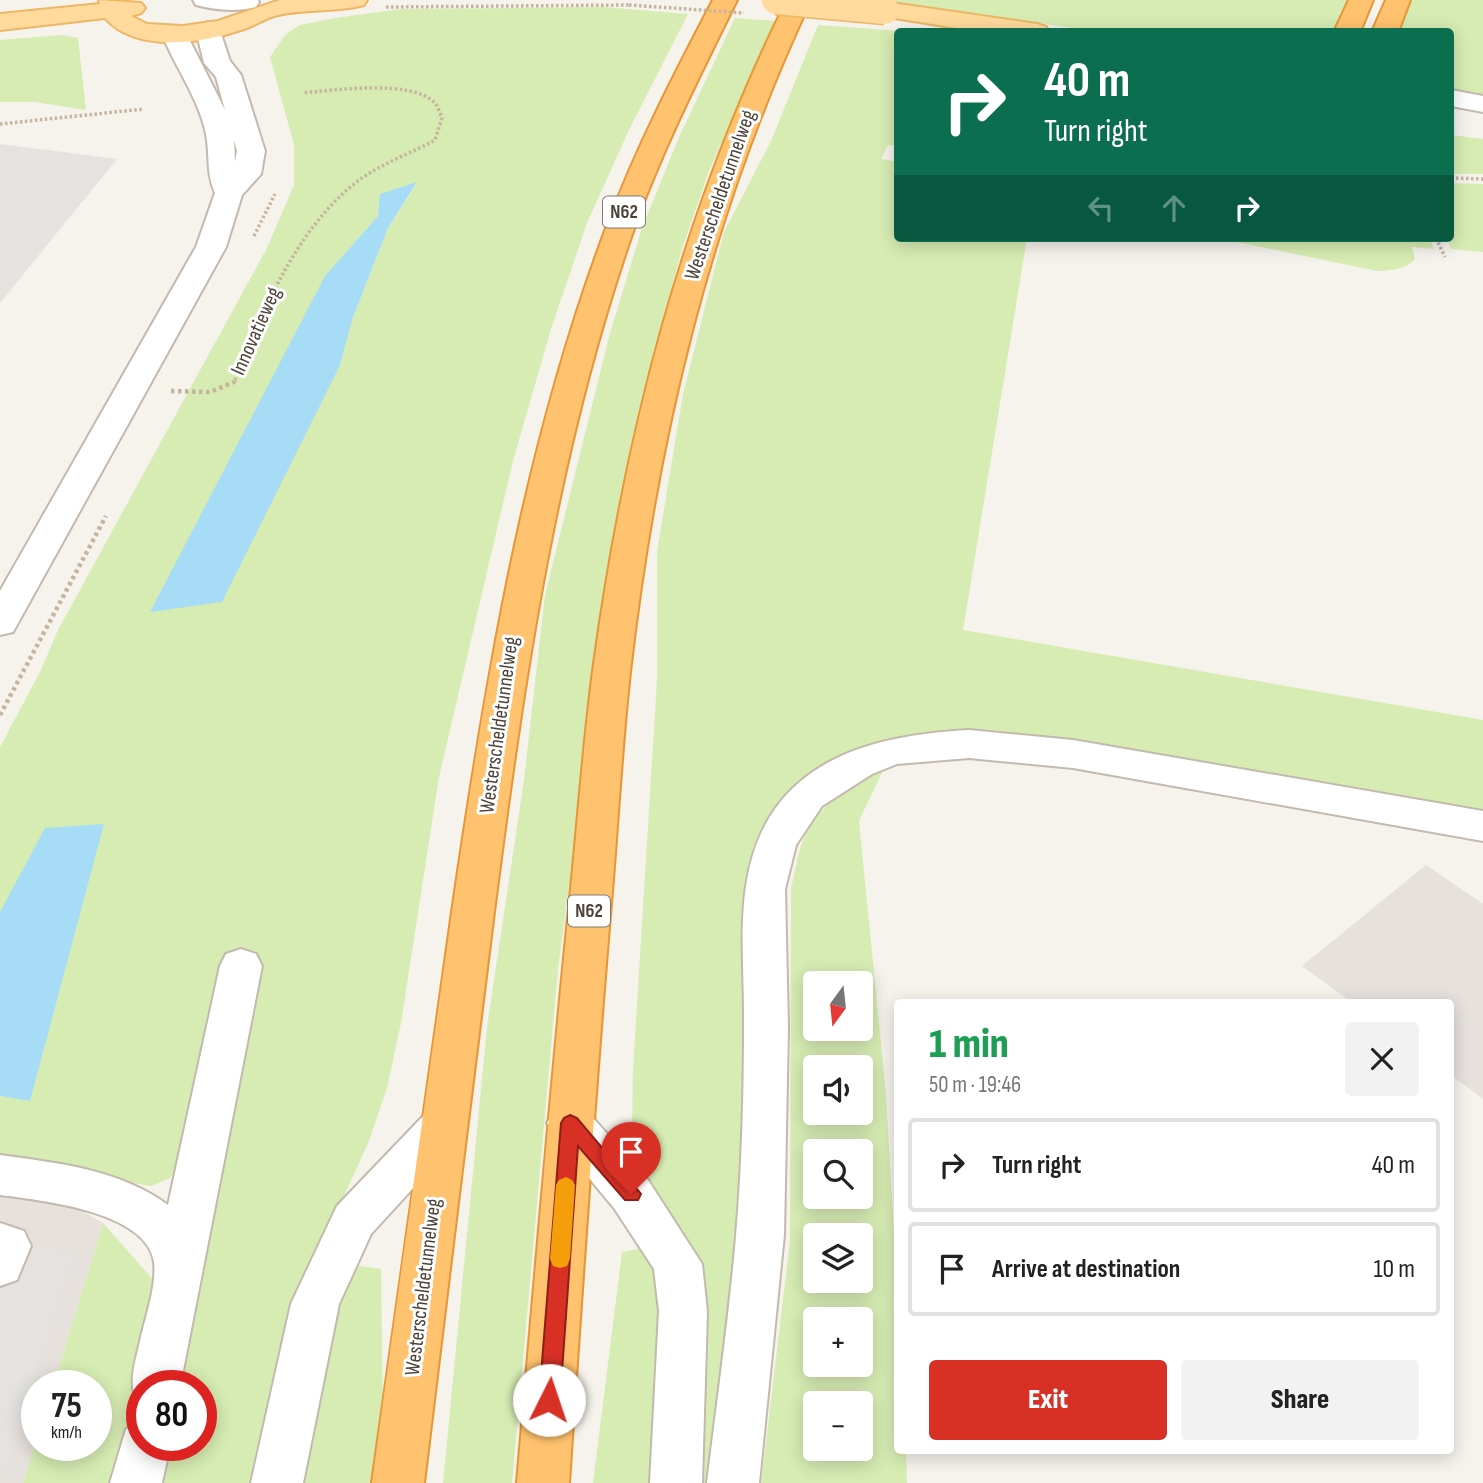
<!DOCTYPE html>
<meta charset="utf-8">
<style>
body{margin:0;font-family:"Sofia Sans Condensed",sans-serif;background:#f2f2f2;color:#222;height:100vh;display:flex;flex-direction:column;font-size:26px;white-space:nowrap}
*{box-sizing:border-box;margin:0}
p{font-size:23px;color:#767676}
.icon{flex:none;width:38px;height:38px;fill:none;stroke:currentColor;stroke-width:2;stroke-linecap:round;stroke-linejoin:round}
.map{position:relative;flex:1;overflow:hidden}
.drawer{position:absolute;left:894px;top:999px;width:560px;height:455px;display:flex;flex-direction:column;background:#fff;border-radius:7px;box-shadow:0 4px 18px #0003}
.drawer>*{flex:none}
.hud{position:absolute;left:894px;top:28px;width:560px;height:214px;border-radius:7px;box-shadow:0 4px 18px #0003;background:#0b6e4f;color:#fff;overflow:hidden}
.needle{width:46px;rotate:195deg}
.fabs{position:absolute;left:803px;top:971px;display:grid;gap:14px}
.fabs a{display:grid;place-items:center;width:70px;height:70px;border-radius:7px;background:#fff;box-shadow:0 4px 18px #0003;font-size:35px}
.speed{position:absolute;left:21px;top:1370px;display:flex;gap:14px;font-size:35px;font-weight:700;text-align:center}
.speed>*{display:grid;place-content:center;width:91px;height:91px;border-radius:50%;background:#fff;box-shadow:0 4px 18px #0003;line-height:1}
.speed small{font-size:18px;font-weight:400}
.speed .limit{border:10px solid #d22;background:#fff;color:#111}
.pin{position:absolute;display:grid;place-items:center;width:60px;height:60px;color:#fff;margin:-72px -30px;border-radius:50% 50% 50% 0;rotate:-45deg;box-shadow:0 0 7px #0007}
.pin .icon{rotate:45deg}
.me{position:absolute;width:77px;margin:-38px;rotate:4deg;stroke-linejoin:round;filter:drop-shadow(0 0 5px #0008)}
.turn{display:flex;align-items:center;gap:24px;height:147px;padding:0 35px;font-size:32px}
.turn .icon{width:91px;height:91px;stroke-width:2.5}
.turn b{display:block;font-size:49px;line-height:60px}
.lanes{display:flex;align-items:center;height:66px;padding:0 35px;background:#0003;justify-content:center;gap:35px;direction:ltr}
.lanes .off{opacity:.35}
.round{display:grid;place-items:center;flex:none;width:74px;height:74px;border-radius:7px;background:#f2f2f2}
.summary{display:flex;align-items:center;justify-content:space-between;height:119px;padding:0 35px}
h1{font-size:42px;font-weight:800;line-height:52px;color:#1e9e55}
.button{display:flex;gap:14px;margin-top:auto;padding:14px 35px}
.button a{flex:1;height:80px;border-radius:7px;background:#d93025;color:#fff;font-size:28px;font-weight:800;line-height:80px;text-align:center}
.button a+a{background:#f2f2f2;color:#222}
ul{padding:0;list-style:none}
li{display:flex;align-items:center;gap:21px;height:94px;margin:0 14px 10px;padding:0 21px;border:4px solid #e0e0e0;border-radius:7px}
li div{flex:1}
li b{display:block;font-size:26px}
li em{font-style:normal}
.map>svg:first-child{display:block}
</style>
<div class="map">
<svg width="1483" height="1483" viewBox="0 0 1483 1483">
<rect width="100%" height="100%" fill="#f6f2ec"/>
<g fill="#e6e1dd">
<polygon points="1426,865 1483,904 1483,1099 1451,1075 1451,1003 1353,1003 1302,966"/>
<polygon points="0,1193 64,1201 103,1223 53,1386 37,1386 37,1437 23,1483 0,1483"/>
</g>
<g fill="#d7ecb3" fill-rule="evenodd">
<polygon points="869,0 1353,0 1339,32 1095,31"/>
<polygon points="1409,0 1483,0 1483,99 1451,88 1451,32 1397,32"/>
<path d="M603,7L688,14L628,132L587,223L551,329L513,461L439,777L401,1023L387,1088L369,1141L322,1245L256,1483H164L171,1446H201V1386H181L258,962L181,1164L170,1178L151,1186L0,1161V1096L30,1101L0,912V747L40,672L58,630L267,248L294,185V145L270,57L285,35L300,25L335,18L401,9ZM417,183L388,228L352,320L325,276L378,216Z"/>
<polygon points="735,18 775,21 709,171 682,249 636,420 617,525 558,969 512,1483 443,1483 487,1027 524,780 545,595 610,333 642,228 679,137"/>
<polygon points="818,25 902,31 898,32 898,146 888,145 881,159 898,162 898,238 1027,238 963,630 1483,720 1483,817 962,732 929,734 892,741 783,807 747,1140 716,1483 694,1483 664,1216 639,1159 632,1126 633,1069 657,680 657,552 683,394 724,232 771,141"/>
<polygon points="61,35 78,38 86,110 35,102 0,102 0,40"/>
<polygon points="1451,135 1483,139 1483,174 1451,174"/>
<polygon points="1451,183 1483,184 1483,252 1451,249 1447,238 1451,238"/>
<path d="M1218,238H1429L1434,249L1412,247L1415,259C1405,270 1392,270 1377,271Z"/>
<path d="M884,768L859,821L886,1094L898,1304V1451H906L907,1483H761L790,1241L791,888C795,873 797,855 803,840C816,806 853,782 884,768ZM816,984H861V1029H816ZM816,1068H861V1113H816ZM816,1152H861V1197H816ZM816,1236H861V1281H816ZM816,1320H861V1365H816ZM816,1404H861V1449H816Z"/>
<polygon points="103,1223 164,1292 142,1386 142,1405 127,1483 23,1483 37,1437 37,1446 96,1446 96,1386 53,1386"/>
<polygon points="639,1249 652,1254 662,1267 657,1483 593,1483 622,1252"/>
<polygon points="360,1266 381,1269 383,1412 377,1483 294,1483 344,1277"/>
</g>
<g fill="#e5e3e0">
<polygon points="0,144 117,159 0,303"/>
<polygon points="0,1238 73,1255 0,1483"/>
</g>
<g fill="#a6dcf5">
<polygon points="417,182 388,228 352,320 340,365 222,602 150,612 325,276 378,216 380,194"/>
<polygon points="104,824 30,1101 0,1096 0,912 45,828"/>
</g>
<g fill="none" stroke-linecap="round" stroke-linejoin="round">
<defs>
<g id="minor">
<path d="M193,0H258L259,2L256,7C238,12 214,10 196,5Z"/>
<path d="M209,22L218,25L230,61L241,75L265,151L261,174L242,195L226,247L18,623L13,632L0,635V591L196,247L215,193C206,173 210,155 206,134C199,99 175,67 162,34L166,29H184L225,110L216,77L204,63L196,30L200,25ZM234,140L237,151L235,162Z"/>
<polygon points="1451,90 1483,96 1483,112 1451,106"/>
<path d="M969,730L1073,740L1483,811V841L1073,768L969,758L897,764L872,774L822,806L796,845L785,889L788,1027L784,1235L759,1483H707C717,1401 729,1318 736,1236C742,1166 744,1094 744,1024C745,952 731,872 775,809C819,747 899,734 969,730Z"/>
<path d="M241,949L256,954L262,966L180,1386H142V1404L137,1402C128,1381 135,1364 140,1341C145,1318 157,1286 154,1262C147,1211 39,1200 0,1195V1155C57,1163 119,1169 168,1205L220,966L226,954Z"/>
<polygon points="570,1104 586,1110 648,1180 702,1264 707,1311 702,1483 650,1483 659,1311 654,1269 614,1208 554,1136 547,1123 554,1110"/>
<polygon points="444,1105 460,1111 467,1124 460,1137 371,1234 339,1304 303,1483 251,1483 291,1304 298,1289 337,1206 428,1111"/>
<polygon points="0,1223 24,1231 31,1246 17,1280 0,1286"/>
<polygon points="142,1423 142,1446 170,1446 162,1483 110,1483 126,1429"/>
</g>
<g id="major">
<path d="M99,0L141,3L145,8L141,13L131,16L147,24L183,26L218,21L280,0H367L364,5L355,7C329,12 300,9 274,16C264,19 254,26 244,29C204,43 137,54 105,18L0,30V14L100,4Z"/>
<polygon points="885,2 1037,24 1046,27 1049,32 981,32 876,15 872,10 876,5"/>
</g>
<g id="highway">
<path d="M713,0H737C701,73 664,146 636,223C557,446 524,679 494,912C470,1102 447,1293 424,1483H372C398,1292 425,1102 452,912C486,678 524,444 608,223C637,146 675,73 713,0Z"/>
<path d="M787,0H811C710,215 657,436 630,672C622,745 618,818 612,892C595,1089 582,1286 569,1483H517C534,1288 550,1093 570,898C578,822 583,746 593,671C625,435 681,214 787,0Z"/>
<polygon points="1349,0 1373,0 1360,32 1334,32"/>
<polygon points="1386,0 1410,0 1398,32 1372,32"/>
</g>
</defs>
<use href="#minor" stroke="#c3b9ad" stroke-width="4"/>
<use href="#major" stroke="#ebb765" stroke-width="4"/>
<use href="#highway" stroke="#e69636" stroke-width="4"/>
<g stroke="#c5b49e" stroke-width="3.5" stroke-dasharray="2.5 2.5" stroke-linecap="butt">
<polyline points="386,7 629,5"/>
<polyline points="0,124 144,109"/>
<polyline points="1451,178 1483,179"/>
<polyline points="254,236 275,194"/>
<polyline points="1436,238 1445,257"/>
<path d="M235,380C263,311 294,233 354,184C377,165 410,154 435,140L442,118C440,114 438,106 435,103C412,79 334,90 303,93"/>
</g>
<g stroke="#c5b49e" stroke-width="4.5" stroke-dasharray="3.5 3.5" stroke-linecap="butt">
<polyline points="171,391 210,392 234,382 235,378"/>
<polyline points="0,715 106,516"/>
</g>
<use href="#minor" fill="#fff" fill-rule="evenodd"/>
<use href="#major" fill="#ffda9c" fill-rule="evenodd"/>
<use href="#highway" fill="#ffc26e" fill-rule="evenodd"/>
<defs>
<polyline id="major-bridge" points="776,0 885,10"/>
</defs>
<use href="#major-bridge" stroke="#ebb765" stroke-width="31" stroke-linecap="butt"/>
<polyline stroke="#c5b49e" stroke-width="3.5" stroke-dasharray="2.5 2.5" stroke-linecap="butt" points="629,5 744,13"/>
<use href="#major-bridge" stroke="#ffda9c" stroke-width="28"/>
</g>
<polygon fill="#d93025" stroke="#8d1f18" stroke-width="2" points="570,1115 577,1118 641,1194 638,1200 625,1200 578,1146 560,1400 557,1407 549,1410 542,1407 539,1400 561,1123 564,1118"/>
<polygon fill="#f59e0b" points="566,1177 572,1180 575,1185 570,1259 567,1266 560,1268 553,1266 550,1259 556,1185 559,1180"/>
<g text-anchor="middle" dominant-baseline="central" stroke-width="6" stroke-linejoin="round" paint-order="stroke">
<g fill="#fff" stroke="#827b74" stroke-width="2">
<rect x="603" y="196.5" width="42" height="31" rx="5"/>
<rect x="568" y="895.5" width="42" height="31" rx="5"/>
</g>
<g font-size="19" font-weight="bold" fill="#4c4238">
<text x="624" y="212">N62</text>
<text x="589" y="911">N62</text>
</g>
<g font-size="21" fill="#4c4238" stroke="#fff">
<text transform="translate(720 195) rotate(-71)">Westerscheldetunnelweg</text>
<text transform="translate(256 331) rotate(-66)">Innovatieweg</text>
<text transform="translate(499 725) rotate(-82)">Westerscheldetunnelweg</text>
<text transform="translate(423 1287) rotate(-83)">Westerscheldetunnelweg</text>
</g>
</g>
</svg>
<div class="fabs">
<a><svg class="needle" viewBox="-14 -14 28 28"><path d="M0-13l5 13h-10z" fill="#e53935"/><path d="M0 13l5-13h-10z" fill="#767676"/></svg></a>
<a><svg class="icon" aria-label="sound" viewBox="0 0 24 24"><path d="M4 9h4l5-4v14l-5-4H4zM17 9q2 3 0 6"/></svg></a>
<a><svg class="icon" aria-label="search" viewBox="0 0 24 24"><circle cx="10" cy="10" r="6"/><path d="M15 15l6 6"/></svg></a>
<a><svg class="icon" aria-label="layers" viewBox="0 0 24 24"><path d="M12 4l9 5-9 5-9-5zM3 14l9 5 9-5"/></svg></a>
<a>+</a>
<a>−</a>
</div>
<div class="speed"><div>75<small>km/h</small></div><div class="limit">80</div></div>
<div class="pin" style="left:631px;top:1194px;background:#d93025"><svg class="icon" aria-label="arrive" viewBox="0 0 24 24"><path d="M6 21V4h12l-3 4 3 4H6"/></svg></div>
<svg class="me" style="left:549px;top:1400px" viewBox="-20 -20 40 40"><circle r="19" fill="#fff"/><path d="M0-13L10 11 0 6-10 11z" fill="#d93025"/></svg>
<div class="hud">
<div class="turn"><svg class="icon" aria-label="right" viewBox="0 0 24 24"><path d="M7 20v-9h11M14 6l5 5-5 5"/></svg><div><b>40 m</b>Turn right</div></div>
<div class="lanes"><svg class="icon off" aria-label="left" viewBox="0 0 24 24"><path d="M17 20v-9H6M10 6l-5 5 5 5"/></svg><svg class="icon off" aria-label="ahead" viewBox="0 0 24 24"><path d="M12 20V5M6 11l6-6 6 6"/></svg><svg class="icon" aria-label="right" viewBox="0 0 24 24"><path d="M7 20v-9h11M14 6l5 5-5 5"/></svg></div>
</div>
<section class="drawer">
<div class="summary"><div><h1>1 min</h1><p>50 m · 19:46</p></div><a class="round"><svg class="icon" aria-label="close" viewBox="0 0 24 24"><path d="M6 6l12 12M18 6L6 18"/></svg></a></div>
<ul>
<li><svg class="icon" aria-label="right" viewBox="0 0 24 24"><path d="M7 20v-9h11M14 6l5 5-5 5"/></svg><div><b>Turn right</b></div><em>40 m</em></li>
<li><svg class="icon" aria-label="arrive" viewBox="0 0 24 24"><path d="M6 21V4h12l-3 4 3 4H6"/></svg><div><b>Arrive at destination</b></div><em>10 m</em></li>
</ul>
<div class="button"><a>Exit</a><a>Share</a></div>
</section>
</div>
